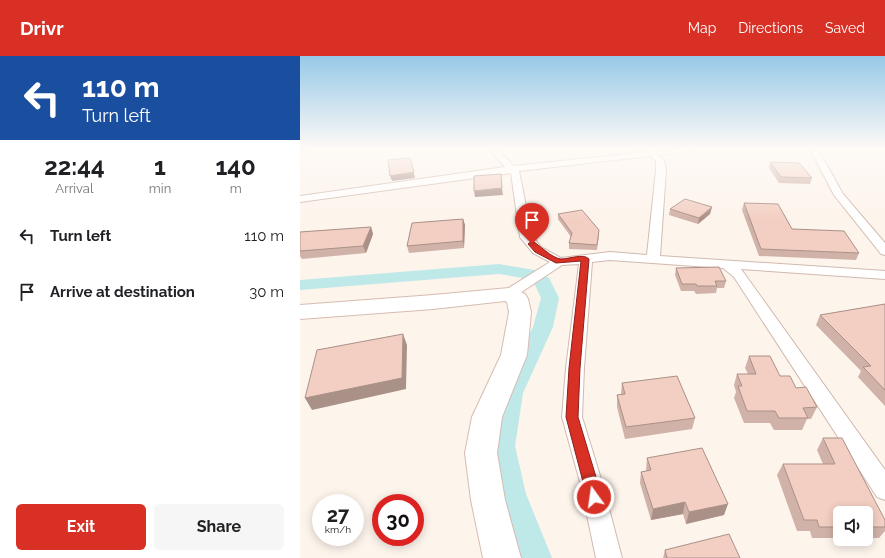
<!DOCTYPE html>
<style>
body{margin:0;font-family:Raleway,sans-serif;background:#f6f6f6;color:#202124;height:100vh;display:flex;flex-direction:column;font-size:15px;white-space:nowrap}
*{box-sizing:border-box;margin:0}
p{font-size:13px;color:#757577}
.icon{flex:none;width:22px;height:22px;fill:none;stroke:currentColor;stroke-width:2;stroke-linecap:round;stroke-linejoin:round}
.map{position:relative;flex:1;overflow:hidden}
.panel{display:flex;flex-direction:column;background:#fff;width:300px}
.panel>*{flex:none}
.hud{background:#1a4fa0;color:#fff;overflow:hidden}
.fabs{position:absolute;left:533px;top:450px;display:grid;gap:8px}
.fabs a{display:grid;place-items:center;width:40px;height:40px;border-radius:6px;background:#fff;box-shadow:0 2px 10px #0003;font-size:20px}
.speed{position:absolute;left:12px;top:438px;display:flex;gap:8px;font-size:20px;font-weight:700;text-align:center}
.speed>*{display:grid;place-content:center;width:52px;height:52px;border-radius:50%;background:#fff;box-shadow:0 2px 10px #0003;line-height:1}
.speed small{font-size:10px;font-weight:400}
.speed .limit{border:6px solid #d22;background:#fff;color:#111}
.pin{position:absolute;display:grid;place-items:center;width:34px;height:34px;color:#fff;margin:-41px -17px;border-radius:50% 50% 50% 0;rotate:-45deg;box-shadow:0 0 4px #0007}
.pin .icon{rotate:45deg}
.me{position:absolute;width:44px;margin:-22px;rotate:346deg;stroke-linejoin:round;filter:drop-shadow(0 0 3px #0008)}
.turn{display:flex;align-items:center;gap:14px;height:84px;padding:0 16px;font-size:18px}
.turn .icon{width:52px;height:52px;stroke-width:2.5}
.turn b{display:block;font-size:28px;line-height:34px}
.eta{display:flex;justify-content:space-evenly;align-items:center;height:68px;text-align:center}
.eta b{font-size:24px;font-weight:700;line-height:28px}
.button{display:flex;gap:8px;margin-top:auto;padding:8px 16px}
.button a{flex:1;height:46px;border-radius:6px;background:#d93025;color:#fff;font-size:16px;font-weight:700;line-height:46px;text-align:center}
.button a+a{background:#f6f6f6;color:#202124}
ul{padding:0;list-style:none}
li{display:flex;align-items:center;gap:12px;height:56px;padding:0 16px}
li div{flex:1}
li b{display:block;font-size:15px}
li em{font-style:normal}
header{display:flex;align-items:center;gap:24px;box-sizing:border-box;height:56px;padding:0 20px;background:#d93025;color:#fff}
header strong{font-size:19px}
nav{display:flex;gap:22px;margin-inline-start:auto;font-size:14px}
main{display:flex;flex:1;min-height:0}
.map>svg:first-child{display:block}
</style>
<header>
<strong>Drivr</strong>
<nav><a>Map</a><a>Directions</a><a>Saved</a></nav>
</header>
<main>
<section class="panel">
<div class="hud">
<div class="turn"><svg class="icon" aria-label="left" viewBox="0 0 24 24"><path d="M17 20v-9H6M10 6l-5 5 5 5"/></svg><div><b>110 m</b>Turn left</div></div>
</div>
<div class="eta">
<div><b>22:44</b><p>Arrival</p></div>
<div><b>1</b><p>min</p></div>
<div><b>140</b><p>m</p></div>
</div>
<ul>
<li><svg class="icon" aria-label="left" viewBox="0 0 24 24"><path d="M17 20v-9H6M10 6l-5 5 5 5"/></svg><div><b>Turn left</b></div><em>110 m</em></li>
<li><svg class="icon" aria-label="arrive" viewBox="0 0 24 24"><path d="M6 21V4h12l-3 4 3 4H6"/></svg><div><b>Arrive at destination</b></div><em>30 m</em></li>
</ul>
<div class="button"><a>Exit</a><a>Share</a></div>
</section>
<div class="map">
<svg width="585" height="502" viewBox="0 0 585 502">
<rect width="100%" height="100%" fill="#fdf4ec"/>
<g fill="none" stroke-linecap="round" stroke-linejoin="round">
<g fill="#bfe8e8" fill-rule="evenodd">
<polygon points="0,93 10,93 9,95 0,97"/>
<polygon points="199,208 234,214 249,222 259,242 253,271 223,337 215,390 226,438 252,502 220,502 196,438 189,390 199,337 233,271 241,242 235,229 223,222 199,218 0,234 0,224"/>
</g>
<defs>
<g id="street">
<path d="M189,93H197L214,110L345,96L343,93H352L354,95L396,93L392,95L359,99L364,104L366,114L360,200L585,215V223L441,213L585,414V444L577,441L434,221L423,212L310,204L292,206L284,312L282,361L302,426L322,502H296L280,426L262,361L266,312L279,208L262,209L214,241L209,242L204,241L202,238L204,235L250,206L233,197L220,181L211,117L0,146V140L205,111ZM350,100L356,105V114L347,199L310,196L261,202L241,191L232,180L219,115Z"/>
<polygon points="513,93 521,93 520,97 543,138 585,187 585,199 581,198 534,139 512,97"/>
</g>
<polygon id="secondary" points="209,232 216,234 225,238 228,243 231,256 227,299 202,361 197,397 205,444 221,502 183,502 171,444 165,397 172,361 201,299 209,256 207,246 205,245 133,253 0,263 0,249 133,239"/>
</defs>
<use href="#street" stroke="#d1bab0" stroke-width="2"/>
<use href="#secondary" stroke="#d6bcb0" stroke-width="2"/>
<use href="#street" fill="#fff" fill-rule="evenodd"/>
<use href="#secondary" fill="#fff" fill-rule="evenodd"/>
</g>
<g fill="#d1b2a8">
<polygon points="470,106 512,122 510,128 479,127 469,112"/>
<polygon points="444,147 492,173 559,197 556,204 459,200 442,154"/>
<polygon points="412,151 410,158 398,168 369,159 370,153"/>
<polygon points="258,158 299,179 297,194 269,193 269,187 271,181 258,163"/>
<polygon points="163,163 165,169 164,192 109,197 107,190"/>
<polygon points="71,171 73,178 66,197 2,203 0,200 0,176"/>
<polygon points="376,212 426,225 424,232 417,232 416,237 396,238 394,235 381,235 375,219"/>
<polygon points="585,248 585,350 558,321 561,315 516,269 520,259"/>
<polygon points="449,300 480,320 496,332 517,351 511,363 507,363 502,374 474,374 470,367 444,367 434,342 436,336 434,329 437,318 448,318 445,312"/>
<polygon points="322,327 395,362 392,373 325,383 317,351 317,339 321,338"/>
<polygon points="523,382 585,464 585,475 579,482 566,482 566,457 540,457 540,482 512,482 510,475 497,475 477,419 483,408 523,408 517,394"/>
<polygon points="347,402 424,459 386,468 383,458 351,464 340,427 341,416 346,415"/>
<polygon points="365,494 440,502 363,502"/>
</g>
<g fill="#aa9188">
<polygon points="110,102 115,122 92,125 90,120"/>
<polygon points="202,132 203,139 175,141 174,135"/>
<polygon points="412,151 410,158 398,168 399,162"/>
<polygon points="163,163 165,169 164,192 163,185"/>
<polygon points="71,171 73,178 66,197 63,190"/>
<polygon points="103,278 107,289 106,333 12,354 5,342"/>
<polygon points="385,446 383,458 351,464 353,453"/>
<polygon points="428,448 424,459 386,468 389,456"/>
</g>
<g fill="#f3cfc3" stroke="#aa9188">
<polygon points="110,102 114,116 90,120 88,104"/>
<polygon points="470,106 499,107 512,122 481,121"/>
<polygon points="201,118 202,132 174,135 174,120"/>
<polygon points="385,143 412,151 399,162 370,153"/>
<polygon points="444,147 478,148 492,173 544,175 559,197 461,193"/>
<polygon points="282,154 299,174 297,189 269,187 272,177 258,158"/>
<polygon points="163,163 163,185 107,190 112,167"/>
<polygon points="71,171 63,190 0,195 0,176"/>
<polygon points="419,211 426,225 415,225 417,230 397,230 396,228 382,228 376,212"/>
<polygon points="585,248 585,334 563,311 571,310 520,259"/>
<polygon points="103,278 102,322 5,342 17,294"/>
<polygon points="449,300 470,300 480,320 490,320 496,332 506,331 517,351 503,352 508,362 479,362 475,355 447,355 438,330 442,330 437,318 456,318"/>
<polygon points="377,320 395,362 326,371 317,339 325,338 322,327"/>
<polygon points="523,382 542,382 585,464 585,471 566,471 566,457 540,457 540,471 519,471 517,464 504,464 483,408 535,408"/>
<polygon points="402,392 428,448 389,456 385,446 353,453 341,416 351,414 347,402"/>
<polygon points="429,478 440,502 367,502 365,494"/>
</g>
<linearGradient id="sky" x2="0" y2="1"><stop stop-color="#97c9e8"/><stop offset="0.57" stop-color="#fefaf6"/><stop offset="1" stop-color="#fefaf6" stop-opacity="0"/></linearGradient>
<rect width="585" height="163" fill="url(#sky)"/>
<path fill="#d93025" stroke="#8d1f18" d="M232,185C239,188 251,202 261,203C270,203 283,197 289,203L280,312L278,361L302,441L299,446L294,448L290,446L287,441L266,361L269,312L281,205L256,207L235,196L228,188Z"/>
</svg>
<div class="fabs">
<a><svg class="icon" aria-label="sound" viewBox="0 0 24 24"><path d="M4 9h4l5-4v14l-5-4H4zM17 9q2 3 0 6"/></svg></a>
</div>
<div class="speed"><div>27<small>km/h</small></div><div class="limit">30</div></div>
<div class="pin" style="left:232px;top:188px;background:#d93025"><svg class="icon" aria-label="arrive" viewBox="0 0 24 24"><path d="M6 21V4h12l-3 4 3 4H6"/></svg></div>
<svg class="me" style="left:294px;top:441px" viewBox="-20 -20 40 40"><circle r="17" fill="#d93025" stroke="#fff" stroke-width="3"/><path d="M0-11L8 9 0 5-8 9z" fill="#fff"/></svg>
</div>
</main>
